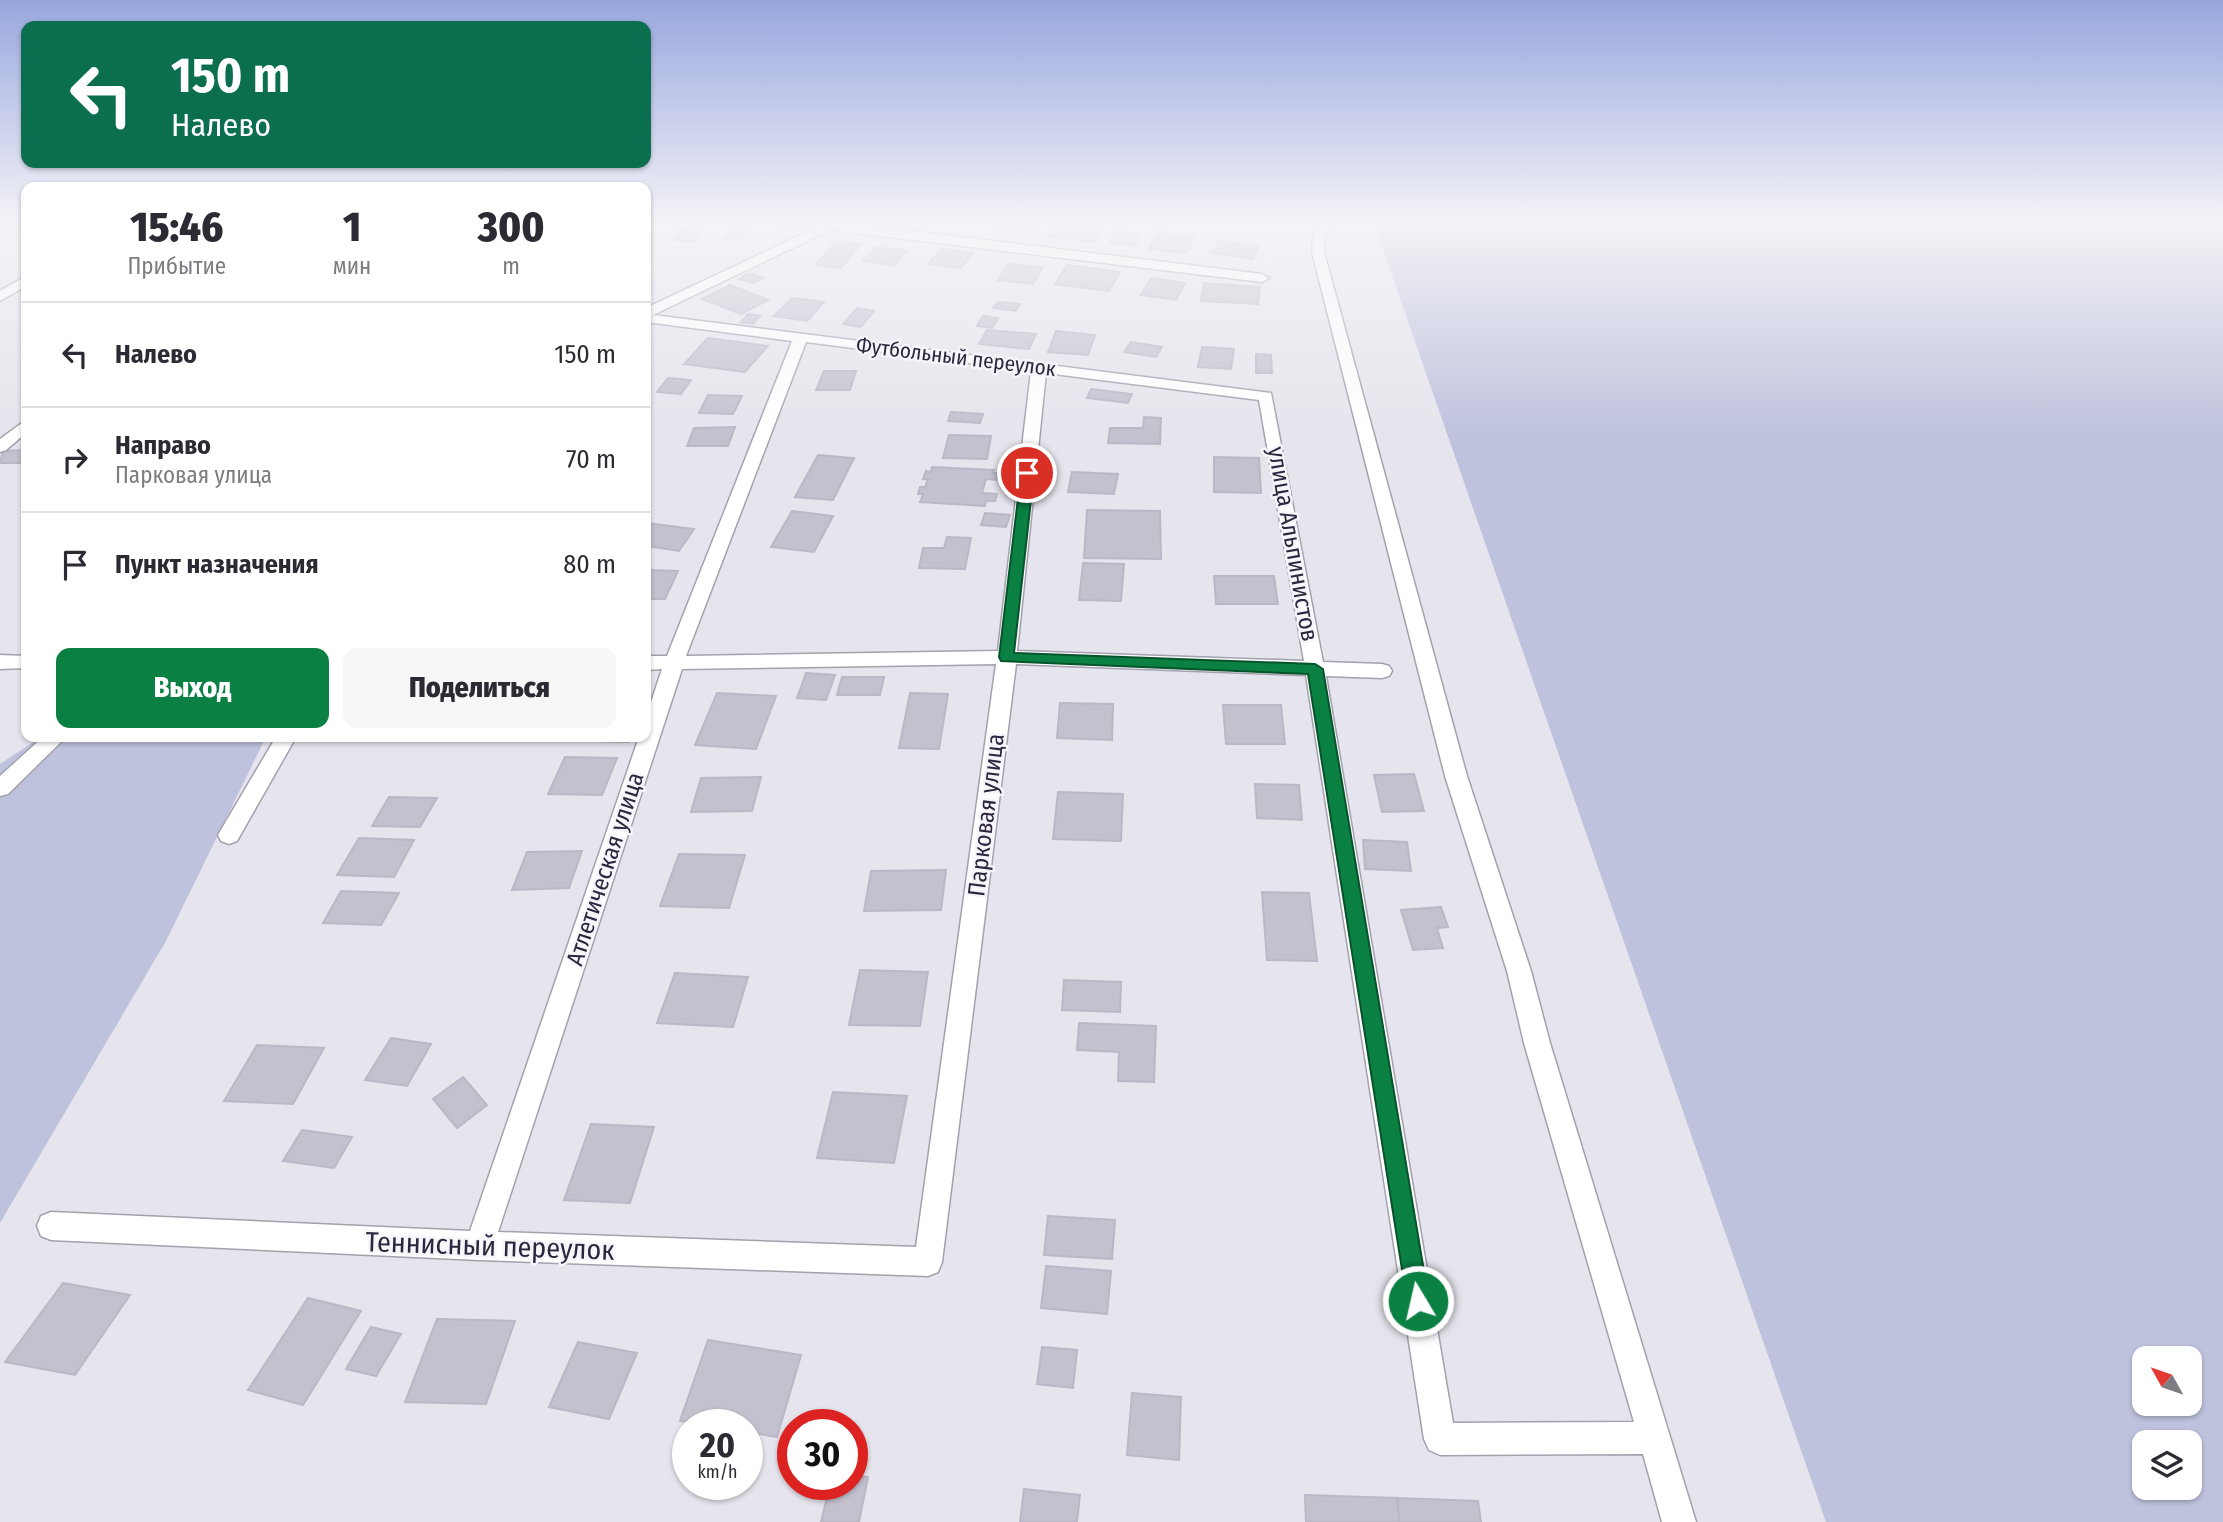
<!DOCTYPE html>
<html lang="ru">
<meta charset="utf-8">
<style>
body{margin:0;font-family:"Fira Sans Condensed",sans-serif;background:#f7f7f7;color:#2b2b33;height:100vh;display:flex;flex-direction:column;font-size:26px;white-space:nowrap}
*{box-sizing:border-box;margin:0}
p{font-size:23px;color:#7c7c81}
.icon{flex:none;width:38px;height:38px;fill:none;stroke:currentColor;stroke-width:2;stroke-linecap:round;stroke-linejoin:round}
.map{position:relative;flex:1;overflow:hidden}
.side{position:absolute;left:21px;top:182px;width:630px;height:560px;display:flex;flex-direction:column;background:#fff;border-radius:14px;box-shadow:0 2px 5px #0004}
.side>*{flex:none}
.guide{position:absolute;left:21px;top:21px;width:630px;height:147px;border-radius:14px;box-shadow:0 2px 5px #0004;background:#0b6e4f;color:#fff;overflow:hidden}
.needle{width:46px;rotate:310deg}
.buttons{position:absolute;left:2132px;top:1346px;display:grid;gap:14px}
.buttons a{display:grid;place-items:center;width:70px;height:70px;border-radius:14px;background:#fff;box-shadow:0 2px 5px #0004;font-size:35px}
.speed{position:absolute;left:672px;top:1409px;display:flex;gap:14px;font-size:35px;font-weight:700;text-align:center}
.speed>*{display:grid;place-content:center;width:91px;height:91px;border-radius:50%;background:#fff;box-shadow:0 2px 5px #0004;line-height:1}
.speed small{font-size:18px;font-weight:400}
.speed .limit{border:10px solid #d22;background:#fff;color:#111}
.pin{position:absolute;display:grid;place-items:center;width:60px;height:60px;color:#fff;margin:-30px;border:4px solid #fff;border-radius:50%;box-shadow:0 2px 7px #0007}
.me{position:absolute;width:77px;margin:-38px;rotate:351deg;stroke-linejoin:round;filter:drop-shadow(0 0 5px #0008)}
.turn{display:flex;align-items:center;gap:24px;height:147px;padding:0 35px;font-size:32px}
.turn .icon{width:91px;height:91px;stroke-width:2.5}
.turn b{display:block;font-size:49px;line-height:60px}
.eta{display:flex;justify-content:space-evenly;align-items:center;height:119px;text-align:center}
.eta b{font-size:42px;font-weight:800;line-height:49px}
.primary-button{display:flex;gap:14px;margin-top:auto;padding:14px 35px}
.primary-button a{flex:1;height:80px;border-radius:14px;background:#0b8043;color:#fff;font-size:28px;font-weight:800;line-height:80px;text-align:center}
.primary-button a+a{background:#f7f7f7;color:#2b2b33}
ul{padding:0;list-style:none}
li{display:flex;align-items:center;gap:21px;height:105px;padding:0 35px;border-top:2px solid #e1e1e2}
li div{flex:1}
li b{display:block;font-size:26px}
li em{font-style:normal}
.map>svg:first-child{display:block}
</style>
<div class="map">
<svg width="2223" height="1522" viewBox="0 0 2223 1522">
<rect width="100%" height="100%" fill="#e6e5ed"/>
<g fill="#bfc2dd" fill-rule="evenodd">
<path d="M1373,221H2223V1522H1826ZM2144,1358H2189V1404H2144ZM2144,1442H2189V1488H2144Z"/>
<polygon points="41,737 266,737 166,941 0,1223 0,764"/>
</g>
<g fill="#c3c1ce" stroke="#bbb7c6" stroke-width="2">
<polygon points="0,221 26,221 26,230 0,234"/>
<polygon points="740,221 754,223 738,240 724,239"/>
<polygon points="775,221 810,221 790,230 770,223"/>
<polygon points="996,221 1038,221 1030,231 991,227"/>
<polygon points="1058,221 1073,221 1104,224 1094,242 1047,237"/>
<polygon points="2192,221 2221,221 2223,234 2210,234"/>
<polygon points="1154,222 1169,223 1166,230 1151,228"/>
<polygon points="680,231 702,232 694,241 672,240"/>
<polygon points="1115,231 1141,234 1135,246 1109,243"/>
<polygon points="1157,233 1194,237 1186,253 1149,249"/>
<polygon points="836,241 861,244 841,268 816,265"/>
<polygon points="1219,241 1259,246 1253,259 1212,253"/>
<polygon points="876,247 907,250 895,265 863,261"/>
<polygon points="941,249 973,253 961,268 928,264"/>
<polygon points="1008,264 1043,267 1033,284 998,280"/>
<polygon points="1067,265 1120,272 1109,291 1055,284"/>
<polygon points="748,273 763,278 754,283 739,279"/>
<polygon points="1151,278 1185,283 1176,300 1141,295"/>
<polygon points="1204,283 1260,287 1258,304 1201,301"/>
<polygon points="730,285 768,300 741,314 702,299"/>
<polygon points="792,298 824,302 807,321 774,316"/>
<polygon points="998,302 1020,304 1016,311 993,308"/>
<polygon points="857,308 874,311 861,327 843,324"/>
<polygon points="748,314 760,316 753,324 741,322"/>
<polygon points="983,316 998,318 992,328 977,326"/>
<polygon points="987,330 1036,334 1029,349 979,344"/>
<polygon points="1056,331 1095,335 1088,355 1048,352"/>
<polygon points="708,338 768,346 745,372 684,364"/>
<polygon points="1131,342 1162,347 1156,357 1124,352"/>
<polygon points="1202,347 1234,349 1231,369 1198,367"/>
<polygon points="1256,354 1271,355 1272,373 1256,373"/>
<polygon points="824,371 856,371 850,390 816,390"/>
<polygon points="668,378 691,380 681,394 657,392"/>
<polygon points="1091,389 1132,394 1128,403 1087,398"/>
<polygon points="708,395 742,396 733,414 699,413"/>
<polygon points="951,412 983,414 980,423 948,421"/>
<polygon points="1144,417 1161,418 1160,444 1108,443 1110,428 1143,428"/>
<polygon points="735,427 728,446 687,446 694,428"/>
<polygon points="949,435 991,436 987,459 943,458"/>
<polygon points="26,450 25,463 0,463 3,451"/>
<polygon points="818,455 854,458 833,500 795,497"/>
<polygon points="1214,457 1259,458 1261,493 1214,492"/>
<polygon points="932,467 994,470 993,473 1000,473 999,480 986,479 982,493 997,494 995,501 986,501 985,506 920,502 923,494 918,494 920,487 925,487 928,479 923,479 926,471 931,472"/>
<polygon points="1072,472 1118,474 1114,494 1068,492"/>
<polygon points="1087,510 1160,511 1161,559 1084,558"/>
<polygon points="792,511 833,516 814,552 771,547"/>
<polygon points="985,513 1010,515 1006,527 981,525"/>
<polygon points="647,523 694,529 679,551 646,546"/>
<polygon points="947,537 971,538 965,569 919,568 923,548 944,548"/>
<polygon points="1083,563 1124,564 1121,601 1079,600"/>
<polygon points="646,570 678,571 665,599 646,599"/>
<polygon points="1214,576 1274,576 1278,604 1216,604"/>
<polygon points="806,673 835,675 826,700 797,698"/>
<polygon points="842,677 884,677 880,695 837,695"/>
<polygon points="717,693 776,696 756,749 695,745"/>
<polygon points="910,693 948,694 939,749 899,748"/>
<polygon points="1060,703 1113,704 1112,740 1057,738"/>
<polygon points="1223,705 1281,705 1285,744 1226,744"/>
<polygon points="598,737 631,737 628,742 596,741"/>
<polygon points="565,757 617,758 602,795 548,794"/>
<polygon points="1414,774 1424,811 1382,812 1374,775"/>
<polygon points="761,777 752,811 691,812 701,778"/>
<polygon points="1255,784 1299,785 1302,820 1257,818"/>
<polygon points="1058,792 1123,794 1121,841 1053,839"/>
<polygon points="389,797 437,798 420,827 372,826"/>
<polygon points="359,838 414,840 394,877 337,875"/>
<polygon points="1363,840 1407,842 1411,871 1365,869"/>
<polygon points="582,851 569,888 512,890 527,852"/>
<polygon points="679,854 745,855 729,908 660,906"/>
<polygon points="946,870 941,910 864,911 871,871"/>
<polygon points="341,891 399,893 381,925 323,923"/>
<polygon points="1262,892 1309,893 1317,961 1267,960"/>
<polygon points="1441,907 1448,927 1437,928 1443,948 1413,950 1401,910"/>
<polygon points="860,970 928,972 920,1026 849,1025"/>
<polygon points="675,973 748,977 733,1027 657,1023"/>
<polygon points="1064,980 1121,982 1120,1012 1062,1010"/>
<polygon points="1079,1023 1156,1026 1154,1082 1118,1081 1119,1052 1077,1050"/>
<polygon points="391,1038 431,1044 407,1086 365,1080"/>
<polygon points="257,1045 324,1048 293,1104 224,1101"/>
<polygon points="463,1077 487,1105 457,1128 433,1099"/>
<polygon points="833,1092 907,1096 894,1163 817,1158"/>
<polygon points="591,1124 654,1127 630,1203 564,1200"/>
<polygon points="302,1130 352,1137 334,1168 283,1161"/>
<polygon points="1048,1216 1115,1220 1112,1259 1044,1255"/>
<polygon points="1046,1266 1111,1271 1107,1314 1041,1308"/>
<polygon points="63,1283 130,1295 75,1375 5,1362"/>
<polygon points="308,1298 361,1311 303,1405 248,1390"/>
<polygon points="437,1319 515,1321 486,1404 405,1402"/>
<polygon points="371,1327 401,1334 376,1376 346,1369"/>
<polygon points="708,1340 801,1355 777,1437 747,1432 747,1424 701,1424 680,1421"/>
<polygon points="578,1342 637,1353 609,1419 549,1407"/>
<polygon points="1042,1347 1077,1350 1073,1388 1037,1384"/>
<polygon points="1132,1393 1181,1397 1179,1460 1127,1455"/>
<polygon points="852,1475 868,1477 859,1522 821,1522 830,1484 852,1484"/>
<polygon points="1024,1489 1080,1495 1077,1522 1020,1522"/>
<polygon points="1305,1495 1397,1498 1400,1522 1306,1522"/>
<polygon points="1397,1498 1478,1501 1481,1522 1400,1522"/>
</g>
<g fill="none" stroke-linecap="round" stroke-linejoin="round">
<defs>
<g id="street">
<path d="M830,221L1262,274L1269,278L1262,282L830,230L653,315L1271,393L1323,662L1382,664L1389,666L1392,671L1389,676L1382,678L1326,676L1453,1423L1634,1422L1524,1043L1507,971L1445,776L1312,252L1313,236L1320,221H1332L1325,236L1324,252L1467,776L1531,971L1550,1043L1696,1522H1662L1643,1454L1440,1455L1429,1450L1424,1439L1306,675L1016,664L942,1262L938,1272L928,1276L479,1260L51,1240L41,1236L37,1226L41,1216L51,1212L470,1231L639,737H646V717L662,669L646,670V656H667L792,341L646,322V308ZM806,342L1031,371L998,651L686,656ZM1046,373L1259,400L1304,661L1017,651ZM996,664L916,1247L498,1232L682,669Z"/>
<polygon points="26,276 26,286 0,301 0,291"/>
<polygon points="26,420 26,433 6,450 0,452 0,439"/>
<polygon points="0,655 26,656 26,668 0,669"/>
<polygon points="43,737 66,737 8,794 0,796 0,776"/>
<polygon points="276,737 296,737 237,841 229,844 221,841 218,835"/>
</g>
</defs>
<use href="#street" stroke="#a4a0ae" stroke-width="3"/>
<use href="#street" fill="#fff" fill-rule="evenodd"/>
</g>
<linearGradient id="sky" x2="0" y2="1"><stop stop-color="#98a6de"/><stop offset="0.51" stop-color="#f4f3f7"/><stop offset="1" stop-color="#f4f3f7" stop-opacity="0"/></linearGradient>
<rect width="2223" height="434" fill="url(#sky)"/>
<polygon fill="#0b8043" stroke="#07532c" stroke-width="2" points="1027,469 1034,473 1014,653 1315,664 1323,669 1429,1301 1426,1309 1418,1313 1410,1309 1407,1301 1308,674 1001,661 999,657 1021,473"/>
<g text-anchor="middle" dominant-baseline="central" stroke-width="5" stroke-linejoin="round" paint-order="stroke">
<g font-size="21" fill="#2e253e" stroke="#f6f5f9">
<text transform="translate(956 357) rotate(7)">Футбольный переулок</text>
</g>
<g font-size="24" fill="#2e253e" stroke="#f6f5f9">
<text transform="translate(1293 544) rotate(80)">улица Альпинистов</text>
<text transform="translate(986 815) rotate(-83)">Парковая улица</text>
<text transform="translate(605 869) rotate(-72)">Атлетическая улица</text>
</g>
<g font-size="28" fill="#2e253e" stroke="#f6f5f9">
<text transform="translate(490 1246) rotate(2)">Теннисный переулок</text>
</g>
</g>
</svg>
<div class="buttons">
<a><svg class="needle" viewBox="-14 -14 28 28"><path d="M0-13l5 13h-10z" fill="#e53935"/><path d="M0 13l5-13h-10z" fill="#7c7c81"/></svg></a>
<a><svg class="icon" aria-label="layers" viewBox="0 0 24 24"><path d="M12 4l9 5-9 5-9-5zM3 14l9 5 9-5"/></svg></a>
</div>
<div class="speed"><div>20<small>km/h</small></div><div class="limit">30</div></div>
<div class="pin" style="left:1027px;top:473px;background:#d93025"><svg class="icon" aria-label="arrive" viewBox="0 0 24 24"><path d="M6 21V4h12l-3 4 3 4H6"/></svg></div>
<svg class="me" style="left:1418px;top:1301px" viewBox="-20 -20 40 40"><circle r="17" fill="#0b8043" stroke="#fff" stroke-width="3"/><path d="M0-11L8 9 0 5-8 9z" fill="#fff"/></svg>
<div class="guide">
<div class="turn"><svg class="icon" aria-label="left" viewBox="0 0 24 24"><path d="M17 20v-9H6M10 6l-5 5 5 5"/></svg><div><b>150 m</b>Налево</div></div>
</div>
<section class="side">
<div class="eta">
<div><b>15:46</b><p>Прибытие</p></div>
<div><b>1</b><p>мин</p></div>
<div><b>300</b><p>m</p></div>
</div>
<ul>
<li><svg class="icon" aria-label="left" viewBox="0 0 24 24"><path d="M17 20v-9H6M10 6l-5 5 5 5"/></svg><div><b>Налево</b></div><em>150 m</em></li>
<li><svg class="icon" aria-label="right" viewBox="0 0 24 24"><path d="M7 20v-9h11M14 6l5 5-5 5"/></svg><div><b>Направо</b><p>Парковая улица</p></div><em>70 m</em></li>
<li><svg class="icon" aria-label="arrive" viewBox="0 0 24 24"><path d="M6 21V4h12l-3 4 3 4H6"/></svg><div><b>Пункт назначения</b></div><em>80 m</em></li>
</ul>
<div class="primary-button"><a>Выход</a><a>Поделиться</a></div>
</section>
</div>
